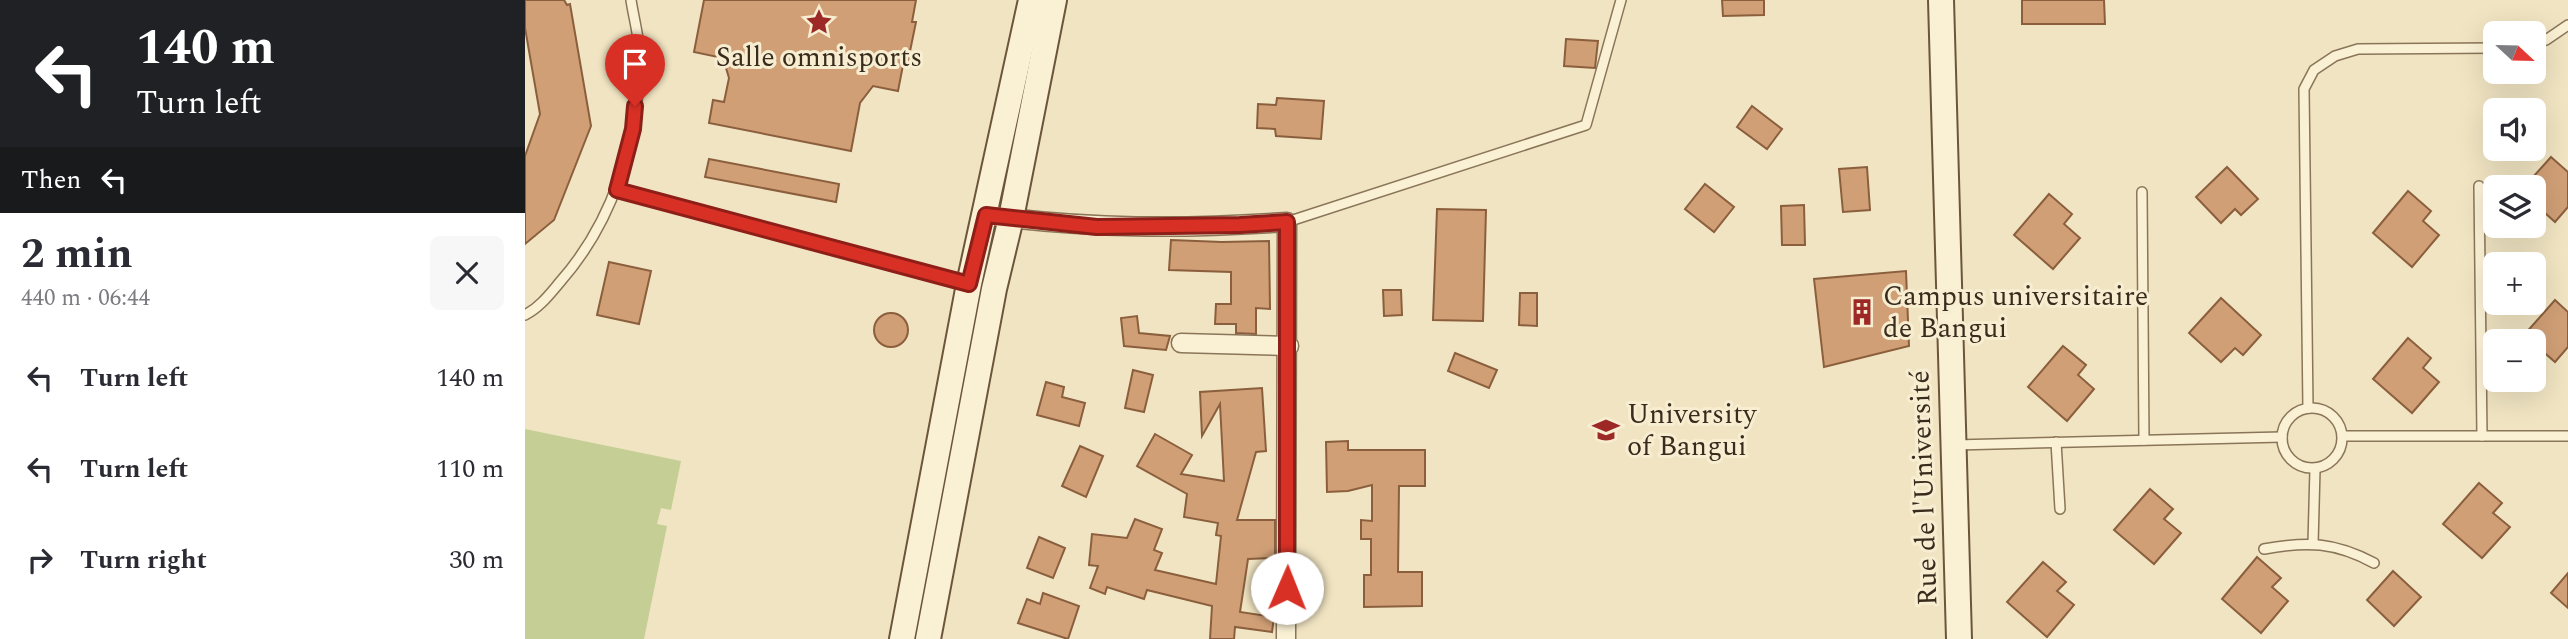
<!DOCTYPE html>
<meta charset="utf-8">
<style>
body{margin:0;font-family:Spectral,serif;background:#f7f7f7;color:#2b2b33;height:100vh;display:flex;flex-direction:column;font-size:26px;white-space:nowrap}
*{box-sizing:border-box;margin:0}
p{font-size:23px;color:#7c7c81}
.icon{flex:none;width:38px;height:38px;fill:none;stroke:currentColor;stroke-width:2;stroke-linecap:round;stroke-linejoin:round}
.map{position:relative;flex:1;overflow:hidden}
.panel{display:flex;flex-direction:column;background:#fff;width:525px}
.panel>*{flex:none}
.guide{background:#202124;color:#fff;overflow:hidden}
.needle{width:46px;rotate:112deg}
.fabs{position:absolute;left:1958px;top:21px;display:grid;gap:14px}
.fabs a{display:grid;place-items:center;width:63px;height:63px;border-radius:10px;background:#fff;box-shadow:0 7px 28px #0002;font-size:35px}
.pin{position:absolute;display:grid;place-items:center;width:60px;height:60px;color:#fff;margin:-72px -30px;border-radius:50% 50% 50% 0;rotate:-45deg;box-shadow:0 0 7px #0007}
.pin .icon{rotate:45deg}
.me{position:absolute;width:77px;margin:-38px;rotate:1deg;stroke-linejoin:round;filter:drop-shadow(0 0 5px #0008)}
.turn{display:flex;align-items:center;gap:24px;height:147px;padding:0 21px;font-size:32px}
.turn .icon{width:91px;height:91px;stroke-width:2.5}
.turn b{display:block;font-size:49px;line-height:60px}
.then{display:flex;align-items:center;height:66px;padding:0 21px;background:#0003;gap:14px;font-size:26px}
.round{display:grid;place-items:center;flex:none;width:74px;height:74px;border-radius:10px;background:#f7f7f7}
.headline{display:flex;align-items:center;justify-content:space-between;height:119px;padding:0 21px}
h1{font-size:42px;font-weight:700;line-height:52px}
ul{padding:0;list-style:none}
li{display:flex;align-items:center;gap:21px;height:91px;padding:0 21px}
li div{flex:1}
li b{display:block;font-size:26px}
li em{font-style:normal}
main{display:flex;flex:1;min-height:0}
.map>svg:first-child{display:block}
</style>
<main>
<section class="panel">
<div class="guide">
<div class="turn"><svg class="icon" aria-label="left" viewBox="0 0 24 24"><path d="M17 20v-9H6M10 6l-5 5 5 5"/></svg><div><b>140 m</b>Turn left</div></div>
<div class="then">Then<svg class="icon" aria-label="left" viewBox="0 0 24 24"><path d="M17 20v-9H6M10 6l-5 5 5 5"/></svg></div>
</div>
<div class="headline"><div><h1>2 min</h1><p>440 m · 06:44</p></div><a class="round"><svg class="icon" aria-label="close" viewBox="0 0 24 24"><path d="M6 6l12 12M18 6L6 18"/></svg></a></div>
<ul>
<li><svg class="icon" aria-label="left" viewBox="0 0 24 24"><path d="M17 20v-9H6M10 6l-5 5 5 5"/></svg><div><b>Turn left</b></div><em>140 m</em></li>
<li><svg class="icon" aria-label="left" viewBox="0 0 24 24"><path d="M17 20v-9H6M10 6l-5 5 5 5"/></svg><div><b>Turn left</b></div><em>110 m</em></li>
<li><svg class="icon" aria-label="right" viewBox="0 0 24 24"><path d="M7 20v-9h11M14 6l5 5-5 5"/></svg><div><b>Turn right</b></div><em>30 m</em></li>
</ul>
</section>
<div class="map">
<svg width="2043" height="639" viewBox="0 0 2043 639">
<rect width="100%" height="100%" fill="#f0e4c2"/>
<polygon fill="#c5ce95" points="0,429 156,461 146,510 136,508 132,524 142,526 119,639 0,639"/>
<g fill="#d09f76" stroke="#8b5f3d" stroke-width="2">
<polygon points="0,0 39,0 42,5 45,4 66,126 29,220 0,244 0,156 15,114 0,28"/>
<polygon points="179,0 391,0 387,22 391,22 383,61 379,60 373,91 348,86 335,103 326,151 184,123 188,100 199,102 204,78 198,58 169,52"/>
<polygon points="1197,0 1239,0 1239,15 1198,16"/>
<polygon points="1497,0 1579,0 1580,24 1497,24"/>
<polygon points="1041,39 1073,41 1070,68 1039,66"/>
<polygon points="752,98 799,101 796,139 751,136 750,129 732,128 733,104 751,105"/>
<polygon points="1227,106 1257,129 1242,149 1212,127"/>
<polygon points="2026,157 2043,172 2043,207 2030,222 2009,203 2009,187 1999,187"/>
<polygon points="184,159 314,184 311,202 180,177"/>
<polygon points="1342,167 1345,210 1318,212 1314,169"/>
<polygon points="1702,167 1733,199 1716,215 1710,209 1696,223 1671,197"/>
<polygon points="1180,184 1209,207 1189,232 1160,209"/>
<polygon points="1883,191 1906,211 1898,221 1914,235 1887,267 1848,233"/>
<polygon points="1524,194 1547,214 1539,224 1555,238 1528,269 1489,235"/>
<polygon points="1279,205 1280,245 1257,245 1256,206"/>
<polygon points="912,209 961,210 958,321 908,320"/>
<polygon points="646,240 697,242 744,241 745,309 731,308 731,334 711,333 711,324 690,324 691,304 706,304 706,272 644,270"/>
<polygon points="84,262 126,271 114,324 72,315"/>
<polygon points="1381,271 1384,346 1299,367 1289,279"/>
<polygon points="858,290 876,290 877,315 859,316"/>
<polygon points="995,293 1012,293 1012,326 994,325"/>
<polygon points="1696,298 1736,335 1718,355 1710,348 1696,362 1664,333"/>
<polygon points="2030,300 2043,312 2043,347 2030,362 1999,335"/>
<circle cx="366" cy="330" r="17"/>
<polygon points="612,316 614,333 645,336 641,350 599,346 596,318"/>
<polygon points="1883,338 1906,358 1898,368 1914,382 1887,413 1848,379"/>
<polygon points="1538,346 1561,365 1553,375 1569,389 1542,421 1503,387"/>
<polygon points="930,353 972,370 964,388 923,371"/>
<polygon points="608,370 628,375 619,412 600,408"/>
<polygon points="521,382 539,387 537,397 560,403 554,426 512,415"/>
<polygon points="737,388 741,451 731,452 712,520 750,520 750,558 723,559 715,612 749,617 747,632 710,627 709,639 685,639 687,606 622,590 619,599 582,587 580,594 565,588 573,566 564,565 567,534 602,538 610,519 637,529 629,550 637,553 630,570 691,584 696,536 691,535 693,523 659,517 662,494 612,466 630,434 667,455 656,474 699,481 695,404 677,436 675,392"/>
<polygon points="823,441 823,450 900,450 900,486 874,486 873,572 897,572 897,606 839,607 839,575 846,575 846,539 836,539 836,520 847,521 847,485 823,491 802,492 801,442"/>
<polygon points="555,446 578,456 561,497 537,486"/>
<polygon points="1954,483 1977,503 1968,513 1985,527 1957,558 1918,524"/>
<polygon points="1625,489 1648,509 1639,519 1656,533 1629,564 1589,530"/>
<polygon points="514,537 540,548 528,578 502,568"/>
<polygon points="1732,557 1756,578 1747,587 1763,601 1736,633 1697,599"/>
<polygon points="1518,562 1541,582 1532,591 1549,605 1522,637 1482,602"/>
<polygon points="1868,571 1896,597 1869,626 1842,600"/>
<polygon points="2043,573 2043,608 2026,593"/>
<polygon points="518,593 554,606 543,639 493,623 502,599 515,604"/>
</g>
<g fill="none" stroke-linecap="round" stroke-linejoin="round">
<defs>
<g id="lane">
<polyline points="2009,42 2021,40 2043,25"/>
<polyline points="1954,186 1957,436"/>
<polyline points="92,190 442,283"/>
<polyline points="1617,192 1619,440"/>
<polyline points="762,222 1061,125 1096,0"/>
<path d="M0,315C15,307 24,295 35,282C88,222 112,144 115,64C116,44 109,20 106,0"/>
<polyline points="1783,408 1779,89 1789,70 1810,56 1833,49 1970,48"/>
<circle cx="1787" cy="438" r="30"/>
<polyline points="1818,436 2043,436"/>
<polyline points="1531,442 1535,509"/>
<polyline points="1430,445 1757,437"/>
<polyline points="1788,544 1790,469"/>
<path d="M1739,549C1782,541 1810,542 1849,563"/>
</g>
<g id="street">
<path d="M461,215C563,229 659,229 762,222L761,639"/>
<polyline points="656,343 764,346"/>
</g>
<g id="secondary">
<polyline points="1416,0 1434,639"/>
<polyline points="377,639 444,284 506,0"/>
<polyline points="403,639 469,289 486,218 529,0"/>
</g>
</defs>
<use href="#lane" stroke="#8a7558" stroke-width="12"/>
<use href="#street" stroke="#8a7558" stroke-width="21"/>
<use href="#secondary" stroke="#6c563b" stroke-width="28"/>
<use href="#lane" stroke="#faf1d5" stroke-width="9"/>
<use href="#street" stroke="#faf1d5" stroke-width="18"/>
<use href="#secondary" stroke="#faf1d5" stroke-width="24"/>
</g>
<g fill="none" stroke-linecap="round" stroke-linejoin="round">
<defs>
<polyline id="route" points="110,106 108,129 92,190 444,284 461,215 572,227 715,225 762,222 762,588"/>
</defs>
<use href="#route" stroke="#8d1f18" stroke-width="18"/>
<use href="#route" stroke="#d93025" stroke-width="12"/>
</g>
<defs>
<symbol id="sight-bare" viewBox="-9 -9 18 18"><path d="M0-6L1.8-2.2L6-1.7L2.9 1.2L3.7 5.4L0 3.3L-3.7 5.4L-2.9 1.2L-6-1.7L-1.8-2.2Z" fill="#9c2925" stroke="#f7eed2" stroke-width="2.5" paint-order="stroke"/></symbol>
<symbol id="building-bare" viewBox="-9 -9 18 18"><path d="M-4-6H4V6H1V3H-1V6H-4ZM-2.5-4.3h1.7v1.8h-1.7ZM.8-4.3h1.7v1.8H.8ZM-2.5-1h1.7V.8h-1.7ZM.8-1h1.7V.8H.8Z" fill="#9c2925" stroke="#f7eed2" stroke-width="2.5" paint-order="stroke"/></symbol>
<symbol id="university-bare" viewBox="-9 -9 18 18"><path d="M0-5L7-2L0 1L-7-2ZM-4 1L0 2.5L4 1V4Q0 6-4 4Z" fill="#9c2925" stroke="#f7eed2" stroke-width="2.5" paint-order="stroke"/></symbol>
</defs>
<g fill-rule="evenodd">
<use href="#sight-bare" x="275" y="3" width="38" height="38"/>
<use href="#building-bare" x="1318" y="293" width="38" height="38"/>
<use href="#university-bare" x="1062" y="411" width="38" height="38"/>
</g>
<g text-anchor="middle" dominant-baseline="central" stroke-width="6" stroke-linejoin="round" paint-order="stroke">
<g font-size="28" fill="#3a2c1d" stroke="#f7eed2" text-anchor="start">
<text x="294" y="57" text-anchor="middle">Salle omnisports</text>
<text x="1358" y="296">Campus universitaire<tspan x="1358" dy="32">de Bangui</tspan></text>
<text x="1102" y="414">University<tspan x="1102" dy="32">of Bangui</tspan></text>
</g>
<g font-size="28" fill="#3a2c1d" stroke="#f7eed2">
<text transform="translate(1399 488) rotate(-92)">Rue de l'Université</text>
</g>
</g>
</svg>
<div class="fabs">
<a><svg class="needle" viewBox="-14 -14 28 28"><path d="M0-13l5 13h-10z" fill="#e53935"/><path d="M0 13l5-13h-10z" fill="#7c7c81"/></svg></a>
<a><svg class="icon" aria-label="sound" viewBox="0 0 24 24"><path d="M4 9h4l5-4v14l-5-4H4zM17 9q2 3 0 6"/></svg></a>
<a><svg class="icon" aria-label="layers" viewBox="0 0 24 24"><path d="M12 4l9 5-9 5-9-5zM3 14l9 5 9-5"/></svg></a>
<a>+</a>
<a>−</a>
</div>
<div class="pin" style="left:110px;top:106px;background:#d93025"><svg class="icon" aria-label="arrive" viewBox="0 0 24 24"><path d="M6 21V4h12l-3 4 3 4H6"/></svg></div>
<svg class="me" style="left:762px;top:588px" viewBox="-20 -20 40 40"><circle r="19" fill="#fff"/><path d="M0-13L10 11 0 6-10 11z" fill="#d93025"/></svg>
</div>
</main>
